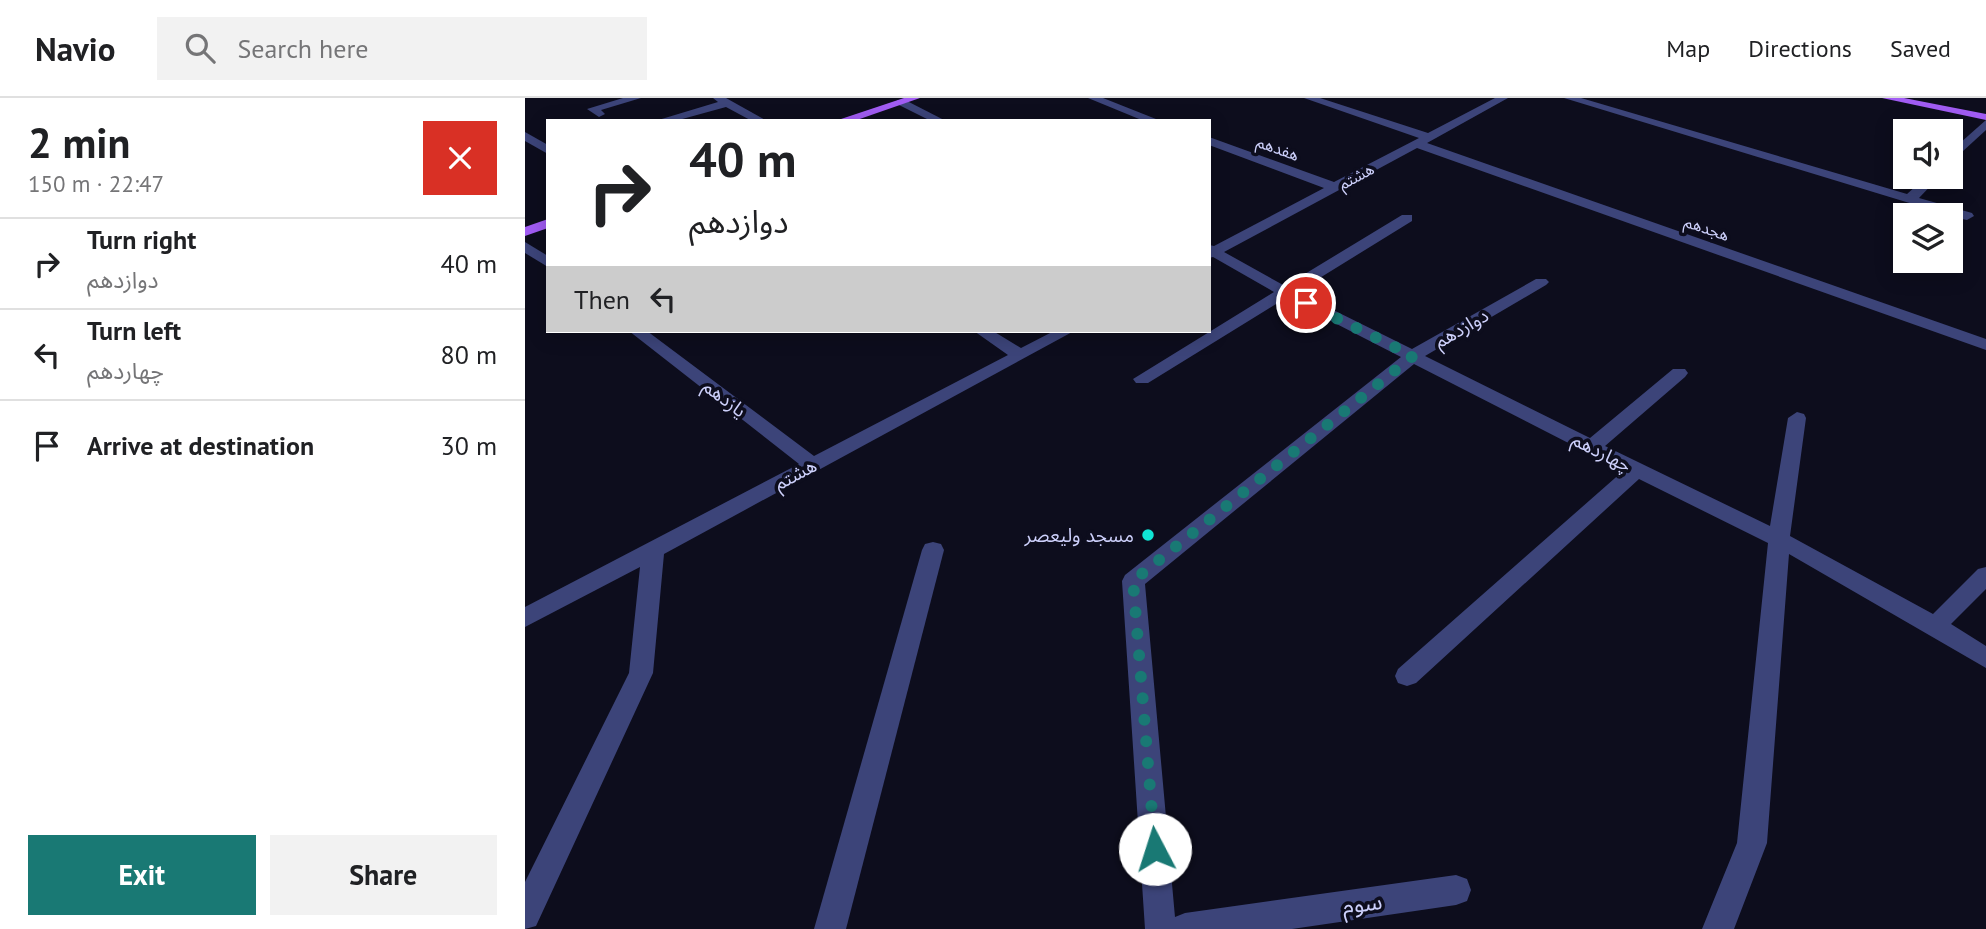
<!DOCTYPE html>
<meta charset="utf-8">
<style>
body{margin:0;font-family:"PT Sans","Noto Sans Arabic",sans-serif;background:#f2f2f2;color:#202124;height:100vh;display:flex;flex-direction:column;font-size:26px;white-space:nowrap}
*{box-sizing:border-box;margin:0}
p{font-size:23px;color:#757577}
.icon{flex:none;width:38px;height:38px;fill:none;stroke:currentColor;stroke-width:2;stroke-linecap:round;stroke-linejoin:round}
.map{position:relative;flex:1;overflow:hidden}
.sheet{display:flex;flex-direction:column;background:#fff;width:525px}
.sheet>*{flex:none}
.guide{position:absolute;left:21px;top:21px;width:665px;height:214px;border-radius:0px;box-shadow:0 4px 18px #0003;background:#fff;color:#202124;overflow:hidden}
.controls{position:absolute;left:1368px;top:21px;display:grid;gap:14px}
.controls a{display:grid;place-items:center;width:70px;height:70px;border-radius:0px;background:#fff;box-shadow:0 4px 18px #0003;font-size:35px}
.pin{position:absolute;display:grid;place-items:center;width:60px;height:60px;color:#fff;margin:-30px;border:4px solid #fff;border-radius:50%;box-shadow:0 2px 7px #0007}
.me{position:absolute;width:77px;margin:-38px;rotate:355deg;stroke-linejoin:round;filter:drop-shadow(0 0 5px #0008)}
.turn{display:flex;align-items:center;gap:24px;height:147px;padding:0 28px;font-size:32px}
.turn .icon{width:91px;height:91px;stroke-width:2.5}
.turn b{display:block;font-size:49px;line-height:60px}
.then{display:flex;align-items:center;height:66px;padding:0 28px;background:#0003;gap:14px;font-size:26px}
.round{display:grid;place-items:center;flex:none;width:74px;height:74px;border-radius:0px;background:#f2f2f2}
.headline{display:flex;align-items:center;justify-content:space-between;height:119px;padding:0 28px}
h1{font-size:42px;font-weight:600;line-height:52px}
.button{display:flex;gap:14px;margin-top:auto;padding:14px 28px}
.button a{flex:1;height:80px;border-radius:0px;background:#197974;color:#fff;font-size:28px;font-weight:600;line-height:80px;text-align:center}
.button a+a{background:#f2f2f2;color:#202124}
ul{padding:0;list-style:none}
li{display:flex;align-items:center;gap:21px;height:91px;padding:0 28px;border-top:2px solid #e0e0e0}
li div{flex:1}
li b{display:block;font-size:26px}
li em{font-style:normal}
header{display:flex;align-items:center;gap:42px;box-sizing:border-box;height:98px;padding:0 35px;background:#fff;border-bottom:2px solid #e0e0e0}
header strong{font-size:33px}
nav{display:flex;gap:38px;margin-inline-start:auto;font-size:24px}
.search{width:490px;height:63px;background:#f2f2f2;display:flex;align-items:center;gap:18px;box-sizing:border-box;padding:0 24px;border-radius:0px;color:#757577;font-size:26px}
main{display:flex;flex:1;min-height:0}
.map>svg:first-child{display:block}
</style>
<header>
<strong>Navio</strong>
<div class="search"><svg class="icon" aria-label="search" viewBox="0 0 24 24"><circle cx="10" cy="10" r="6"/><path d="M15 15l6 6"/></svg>Search here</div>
<nav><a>Map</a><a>Directions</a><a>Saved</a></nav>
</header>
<main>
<section class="sheet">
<div class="headline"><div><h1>2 min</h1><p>150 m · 22:47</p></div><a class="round" style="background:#d93025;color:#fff"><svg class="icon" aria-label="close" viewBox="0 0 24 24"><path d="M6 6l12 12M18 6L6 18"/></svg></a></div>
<ul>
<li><svg class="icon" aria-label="right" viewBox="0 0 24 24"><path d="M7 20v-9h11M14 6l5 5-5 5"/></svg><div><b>Turn right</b><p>دوازدهم</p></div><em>40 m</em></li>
<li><svg class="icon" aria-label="left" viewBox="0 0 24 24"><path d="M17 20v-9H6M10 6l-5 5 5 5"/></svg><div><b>Turn left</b><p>چهاردهم</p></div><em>80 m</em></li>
<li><svg class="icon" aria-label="arrive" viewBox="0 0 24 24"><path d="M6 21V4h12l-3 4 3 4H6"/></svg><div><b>Arrive at destination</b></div><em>30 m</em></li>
</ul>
<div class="button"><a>Exit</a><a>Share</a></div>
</section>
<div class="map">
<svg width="1461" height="831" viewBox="0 0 1461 831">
<rect width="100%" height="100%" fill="#0d0d1d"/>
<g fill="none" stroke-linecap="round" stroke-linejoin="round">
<g fill="#3c4479" fill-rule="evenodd">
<polygon points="98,0 116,0 76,12 80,16 74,19 62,11"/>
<polygon points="188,0 201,0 242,23 227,23 201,9 150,23 130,23 193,4"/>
<polygon points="563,0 578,0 636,23 619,23"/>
<polygon points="779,0 795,0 903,35 970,0 983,0 902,45 1461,241 1461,252 892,50 699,154 760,188 877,117 887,117 887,123 772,194 887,251 1011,181 1021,181 1024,184 1021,187 900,258 1065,340 1148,271 1160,271 1163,275 1160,279 1080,348 1245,428 1263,320 1272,314 1279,316 1281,320 1265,438 1408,516 1453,471 1461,469 1461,491 1426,526 1461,548 1461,570 1264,456 1242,745 1209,831 1177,831 1212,745 1243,445 1114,381 891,585 882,588 873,585 870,578 873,571 1098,373 889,266 620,486 650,819 660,815 931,777 942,781 946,792 942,803 931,807 767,831 620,831 597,483 600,477 876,259 761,200 623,285 611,285 608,281 749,194 688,159 684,160 684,147 689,148 799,90 684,47 684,39 809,84 894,40"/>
<polygon points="1039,0 1056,0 1382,96 1401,79 1414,79 1394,100 1447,115 1449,118 1442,122 1437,121"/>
<polygon points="372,2 380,2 421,23 406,23 372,6"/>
<polygon points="1461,22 1461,32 1426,64 1426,53"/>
<polygon points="0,34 23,47 23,56 0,43"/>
<polygon points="0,144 23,158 23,169 0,155"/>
<polygon points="104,233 122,233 289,358 483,257 449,233 468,233 496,250 529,233 549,233 139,456 128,575 11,828 0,831 0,784 104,575 115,469 0,529 0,509 274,366"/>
<polygon points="408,444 416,446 419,452 321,831 289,831 397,452 400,446"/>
</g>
<g fill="#a15cf3" fill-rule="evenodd">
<polygon points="379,0 395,0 329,23 310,23"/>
<polygon points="1357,0 1379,0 1461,16 1461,22"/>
<polygon points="23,121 23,130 0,138 0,129"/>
</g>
</g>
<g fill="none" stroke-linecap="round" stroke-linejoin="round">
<polyline stroke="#197974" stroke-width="12" stroke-dasharray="0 21.6" points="630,751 608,483 888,258 781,205"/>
</g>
<circle fill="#10e5d5" stroke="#0d0d1d" stroke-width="2.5" cx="623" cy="437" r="7"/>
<g text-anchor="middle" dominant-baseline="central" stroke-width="7" stroke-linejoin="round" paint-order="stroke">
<g font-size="16" fill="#cdd0fb" stroke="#0d0d1d">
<text transform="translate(753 50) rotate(20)">هفدهم</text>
<text transform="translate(831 78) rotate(-28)">هشتم</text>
<text transform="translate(1182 130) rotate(19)">هجدهم</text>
</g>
<g font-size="19" fill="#cdd0fb" stroke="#0d0d1d">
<text transform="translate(936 230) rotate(-30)">دوازدهم</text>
<text transform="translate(200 300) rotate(37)">یازدهم</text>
<text transform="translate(1077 354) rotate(27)">چهاردهم</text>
<text transform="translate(270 376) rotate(-28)">هشتم</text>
</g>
<g font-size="19" fill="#cdd0fb" stroke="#0d0d1d" text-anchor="end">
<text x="609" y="437">مسجد ولیعصر</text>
</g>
<g font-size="23" fill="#cdd0fb" stroke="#0d0d1d">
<text transform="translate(837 805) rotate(-8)">سوم</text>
</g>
</g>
</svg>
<div class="controls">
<a><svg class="icon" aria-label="sound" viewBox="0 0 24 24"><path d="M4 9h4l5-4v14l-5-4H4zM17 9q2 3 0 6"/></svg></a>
<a><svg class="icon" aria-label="layers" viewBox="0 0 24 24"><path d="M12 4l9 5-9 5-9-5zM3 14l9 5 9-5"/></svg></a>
</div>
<div class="pin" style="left:781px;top:205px;background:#d93025"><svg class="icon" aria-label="arrive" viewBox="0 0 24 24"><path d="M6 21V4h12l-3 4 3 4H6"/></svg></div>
<svg class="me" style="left:630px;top:751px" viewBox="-20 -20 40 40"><circle r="19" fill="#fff"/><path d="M0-13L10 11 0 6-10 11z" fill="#197974"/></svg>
<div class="guide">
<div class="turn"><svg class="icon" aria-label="right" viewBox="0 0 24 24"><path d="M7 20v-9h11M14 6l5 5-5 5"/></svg><div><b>40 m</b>دوازدهم</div></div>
<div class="then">Then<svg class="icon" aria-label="left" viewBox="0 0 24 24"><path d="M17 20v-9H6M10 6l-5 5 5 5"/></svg></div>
</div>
</div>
</main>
